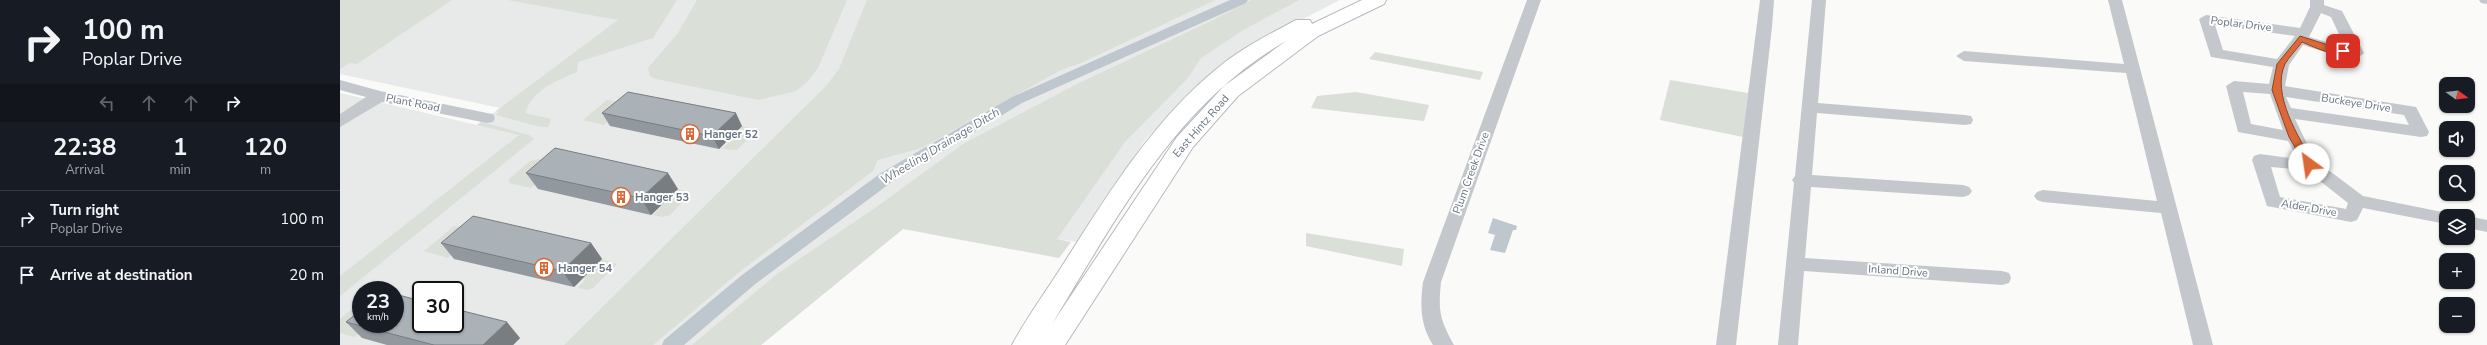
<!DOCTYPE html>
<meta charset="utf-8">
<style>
body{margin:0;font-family:"Nunito Sans",sans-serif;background:#20242c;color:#f1f3f6;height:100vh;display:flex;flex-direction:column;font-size:15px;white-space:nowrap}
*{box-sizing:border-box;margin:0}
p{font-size:13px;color:#9ea1a6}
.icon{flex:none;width:22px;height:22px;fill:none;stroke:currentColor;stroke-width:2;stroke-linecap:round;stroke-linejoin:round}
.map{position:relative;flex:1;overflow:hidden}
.details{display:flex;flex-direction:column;background:#171b24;width:340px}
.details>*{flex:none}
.banner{background:#171b24;color:#f1f3f6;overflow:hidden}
.needle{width:26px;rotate:105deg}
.buttons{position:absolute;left:2099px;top:77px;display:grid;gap:8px}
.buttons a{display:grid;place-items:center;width:36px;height:36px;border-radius:8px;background:#171b24;box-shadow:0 1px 3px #0004;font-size:20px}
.speed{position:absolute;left:12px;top:281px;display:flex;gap:8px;font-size:20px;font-weight:700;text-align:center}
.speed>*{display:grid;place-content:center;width:52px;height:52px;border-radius:50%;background:#171b24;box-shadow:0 1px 3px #0004;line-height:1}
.speed small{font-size:10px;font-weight:400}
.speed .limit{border:2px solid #111;border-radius:6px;background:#fff;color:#111}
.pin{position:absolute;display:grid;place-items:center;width:34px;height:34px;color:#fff;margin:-17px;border-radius:8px;box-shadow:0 2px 6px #0006}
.me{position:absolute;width:44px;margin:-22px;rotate:329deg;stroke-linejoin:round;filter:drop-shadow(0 0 3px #0008)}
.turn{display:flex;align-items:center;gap:14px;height:84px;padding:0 16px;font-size:18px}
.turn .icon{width:52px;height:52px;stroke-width:2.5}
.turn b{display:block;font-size:28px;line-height:34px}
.lanes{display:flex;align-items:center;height:38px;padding:0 16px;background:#0003;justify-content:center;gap:20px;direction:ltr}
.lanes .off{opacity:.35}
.eta{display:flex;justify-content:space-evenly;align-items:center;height:68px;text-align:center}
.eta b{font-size:24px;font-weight:700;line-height:28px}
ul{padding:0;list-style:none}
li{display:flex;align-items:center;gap:12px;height:56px;padding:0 16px;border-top:1px solid #363941}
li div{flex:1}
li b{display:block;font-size:15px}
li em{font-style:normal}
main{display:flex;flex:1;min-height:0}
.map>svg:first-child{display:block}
</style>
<main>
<section class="details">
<div class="banner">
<div class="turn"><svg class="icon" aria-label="right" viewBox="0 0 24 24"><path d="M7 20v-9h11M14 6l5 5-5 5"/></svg><div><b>100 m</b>Poplar Drive</div></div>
<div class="lanes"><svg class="icon off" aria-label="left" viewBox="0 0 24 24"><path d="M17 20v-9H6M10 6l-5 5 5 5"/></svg><svg class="icon off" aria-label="ahead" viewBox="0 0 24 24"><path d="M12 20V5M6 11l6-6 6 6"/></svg><svg class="icon off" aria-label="ahead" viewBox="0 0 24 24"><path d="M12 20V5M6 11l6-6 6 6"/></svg><svg class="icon" aria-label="right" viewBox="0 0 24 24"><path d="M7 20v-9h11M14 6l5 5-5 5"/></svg></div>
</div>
<div class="eta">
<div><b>22:38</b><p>Arrival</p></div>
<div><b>1</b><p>min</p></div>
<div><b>120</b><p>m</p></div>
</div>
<ul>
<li><svg class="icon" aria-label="right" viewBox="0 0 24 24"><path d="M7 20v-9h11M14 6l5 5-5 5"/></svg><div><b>Turn right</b><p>Poplar Drive</p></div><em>100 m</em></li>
<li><svg class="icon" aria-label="arrive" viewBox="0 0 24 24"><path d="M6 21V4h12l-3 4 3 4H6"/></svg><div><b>Arrive at destination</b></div><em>20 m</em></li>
</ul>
</section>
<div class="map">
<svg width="2147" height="345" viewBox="0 0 2147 345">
<rect width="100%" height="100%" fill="#fafaf8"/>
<path fill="#e8e9e9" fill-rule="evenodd" d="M0,0H1000L916,43L858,85L805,140L737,242L717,239L563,229L421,345H0V93L137,125L160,108L0,74ZM21,290H55V324H21ZM81,290H115V324H81Z"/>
<g fill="#dadfd7">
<polygon points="0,0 112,0 17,64 10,63 0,69"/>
<path d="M168,0H337L313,38L238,62L237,72C215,81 193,90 185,113L211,119L208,127H201L156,115L159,112L156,111L278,20Z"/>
<polygon points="357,0 507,0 478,68 467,82 456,91 419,100 316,79 310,76 308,68 338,33"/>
<polygon points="527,0 875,0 741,63 721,70 581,148 538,160 533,171 403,269 313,345 224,345 486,86 499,69"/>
<polygon points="911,0 959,0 905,29 861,58 848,78 785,142 717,239 731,242 719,258 563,229 421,345 352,345 437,274 535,208 623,144 737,84 871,21"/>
<polygon points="1035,52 1143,72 1140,80 1029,59"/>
<polygon points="1330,80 1408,93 1403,137 1320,120"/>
<polygon points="1016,92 1089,105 1084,121 971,108 977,96"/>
<polygon points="267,100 289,104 264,125 243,120"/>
<polygon points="141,122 189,135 194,139 0,296 0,276 179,135 137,125"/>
<polygon points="402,126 417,130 397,150 382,149 390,142 387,141"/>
<polygon points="199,159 219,163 191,188 169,183 169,179 190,161"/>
<polygon points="338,189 351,193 330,215 323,217 313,215"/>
<polygon points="114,226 139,231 108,258 84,251"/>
<polygon points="966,233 1064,249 1062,266 966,246"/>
<polygon points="262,259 277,264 253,288 247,290 238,288 246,279 243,278"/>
<polygon points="21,302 21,324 30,324 15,337 0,333 0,319"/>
</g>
<polygon fill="#bec7cd" points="1153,218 1177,226 1176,230 1173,230 1165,253 1150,250 1155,235 1148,233"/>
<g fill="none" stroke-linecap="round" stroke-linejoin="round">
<polygon fill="#bec7cd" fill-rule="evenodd" points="890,0 908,0 906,3 682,103 553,181 414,285 344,345 322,345 324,340 402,275 541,173 672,97"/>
<defs>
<path id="secondary" d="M1022,0H1046L1044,4L978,36L898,96L853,147L725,345H672C687,317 707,290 724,263C768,194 814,119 879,67C902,48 930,34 956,20H970L972,24ZM946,41L884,86L837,137L712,324C776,219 835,104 946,41Z"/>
</defs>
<use href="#secondary" stroke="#b6bbc0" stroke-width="2"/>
<g fill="#c4c7cb" fill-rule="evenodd">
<path d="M1187,0H1201L1101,282C1098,312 1100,319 1114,345H1093C1080,325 1080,305 1083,282Z"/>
<polygon points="1420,0 1434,0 1432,27 1396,345 1376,345"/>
<polygon points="1472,0 1486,0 1478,103 1625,115 1631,116 1633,120 1631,124 1625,125 1477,113 1472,175 1623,185 1629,187 1632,191 1629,195 1623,197 1471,187 1465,258 1662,271 1669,273 1671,278 1669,283 1662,285 1464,271 1458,345 1438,345 1454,183 1452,180 1455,176"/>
<polygon points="1768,0 1782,0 1873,345 1853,345 1821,213 1703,202 1697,200 1694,196 1697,192 1703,190 1817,201 1786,73 1624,61 1616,56 1624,51 1784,64"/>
<path d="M1970,0H1984V5L2002,11L2024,53C2016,64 1975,49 1963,45L1949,65L1945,86L2076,107L2089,132L2087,136L2081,137L1955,119L1975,160L2023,196L2112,214L2114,216H2106V224L2023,208L2017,220L2011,222L1927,206L1912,160L1914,156L1920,154L1958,159L1948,141L1898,132L1886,86L1894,81L1929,84L1933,67L1871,57L1859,19L1866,15L1960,28L1970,7ZM1981,13L1991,17L2005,47L1969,37ZM1875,25L1955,36L1937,59L1883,50ZM1903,92L1930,94L1943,130L1911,124ZM1946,97L2064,115L2069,125L1951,108ZM1931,167L1966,170L2008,203L2006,209L1940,197Z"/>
<polygon points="2139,0 2147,0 2147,4 2141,3"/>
<polygon points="0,80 40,91 147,113 153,114 155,118 153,122 147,123 42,102 0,127 0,114 26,97 0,90"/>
<polygon points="2127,216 2128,216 2147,220 2147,232 2128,228"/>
</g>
<use href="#secondary" fill="#fff" fill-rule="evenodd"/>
</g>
<g fill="#92999e">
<polygon points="262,113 402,126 379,149 270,126"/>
<polygon points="186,173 338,189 311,215 198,189"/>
<polygon points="101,243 251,243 262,259 234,287 114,259"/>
<polygon points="6,322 180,338 173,345 47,345 22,338"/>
</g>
<g fill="#777d81">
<polygon points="396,113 402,126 379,149 372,136"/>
<polygon points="328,173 338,189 311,215 301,198"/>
<polygon points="251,243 262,259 234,287 222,271"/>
<polygon points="167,322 180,338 173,345 143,345"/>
</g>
<g fill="#aab2b8" stroke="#777d81">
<polygon points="288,92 396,113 372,136 262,113"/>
<polygon points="215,148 328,173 301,198 186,173"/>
<polygon points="133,216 251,243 222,271 101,243"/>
<polygon points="55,294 81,301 81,324 115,324 115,309 167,322 143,345 94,345 6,322 21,310 21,324 55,324"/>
</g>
<path fill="#db6837" stroke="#8e4424" d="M1960,36L2007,51C1997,59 1972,46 1962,42C1957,49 1949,57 1945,64C1931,94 1959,138 1974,164L1969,167L1966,166L1949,137L1932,90L1937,64Z"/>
<defs>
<symbol id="building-ring" viewBox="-11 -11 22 22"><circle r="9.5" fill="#fff" stroke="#db6837" stroke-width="1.5"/><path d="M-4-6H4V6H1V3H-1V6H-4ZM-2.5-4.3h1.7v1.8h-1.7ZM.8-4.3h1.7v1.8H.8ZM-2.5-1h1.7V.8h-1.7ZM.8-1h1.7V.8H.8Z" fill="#db6837"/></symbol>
</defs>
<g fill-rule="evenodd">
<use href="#building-ring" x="339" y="123" width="22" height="22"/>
<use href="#building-ring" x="270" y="186" width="22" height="22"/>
<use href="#building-ring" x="193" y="257" width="22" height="22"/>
</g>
<g text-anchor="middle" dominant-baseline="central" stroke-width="4" stroke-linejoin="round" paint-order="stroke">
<g font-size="11" fill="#667481" stroke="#fff">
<text transform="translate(1901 24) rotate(7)">Poplar Drive</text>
<text transform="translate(73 103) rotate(11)">Plant Road</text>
<text transform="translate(2016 103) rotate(9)">Buckeye Drive</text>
<text transform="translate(861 126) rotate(-49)">East Hintz Road</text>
<text transform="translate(1131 173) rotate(-70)">Plum Creek Drive</text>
<text transform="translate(1969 208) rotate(10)">Alder Drive</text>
<text transform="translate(1558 271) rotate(4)">Inland Drive</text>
</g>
<g font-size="11" font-weight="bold" fill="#667481" stroke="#fff" text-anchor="start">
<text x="364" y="134">Hanger 52</text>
<text x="295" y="197">Hanger 53</text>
<text x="218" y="268">Hanger 54</text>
</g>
<g font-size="12" font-style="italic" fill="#677882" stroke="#fff">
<text transform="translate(600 146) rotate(-31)">Wheeling Drainage Ditch</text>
</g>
</g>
</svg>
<div class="buttons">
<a><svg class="needle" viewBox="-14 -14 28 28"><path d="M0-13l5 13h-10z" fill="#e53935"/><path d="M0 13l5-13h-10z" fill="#9ea1a6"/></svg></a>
<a><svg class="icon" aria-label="sound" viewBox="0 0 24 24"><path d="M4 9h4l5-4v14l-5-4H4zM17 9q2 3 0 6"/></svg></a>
<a><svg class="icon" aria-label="search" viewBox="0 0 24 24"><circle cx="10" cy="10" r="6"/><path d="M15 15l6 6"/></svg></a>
<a><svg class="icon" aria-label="layers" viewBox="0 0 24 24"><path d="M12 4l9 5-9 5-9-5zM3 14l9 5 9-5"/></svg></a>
<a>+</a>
<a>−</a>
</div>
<div class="speed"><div>23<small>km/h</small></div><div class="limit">30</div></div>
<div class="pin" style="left:2003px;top:51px;background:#d93025"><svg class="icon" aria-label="arrive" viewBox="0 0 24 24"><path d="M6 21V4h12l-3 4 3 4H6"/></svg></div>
<svg class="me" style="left:1969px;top:164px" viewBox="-20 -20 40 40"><circle r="19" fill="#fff"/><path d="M0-13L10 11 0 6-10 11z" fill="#db6837"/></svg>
</div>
</main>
